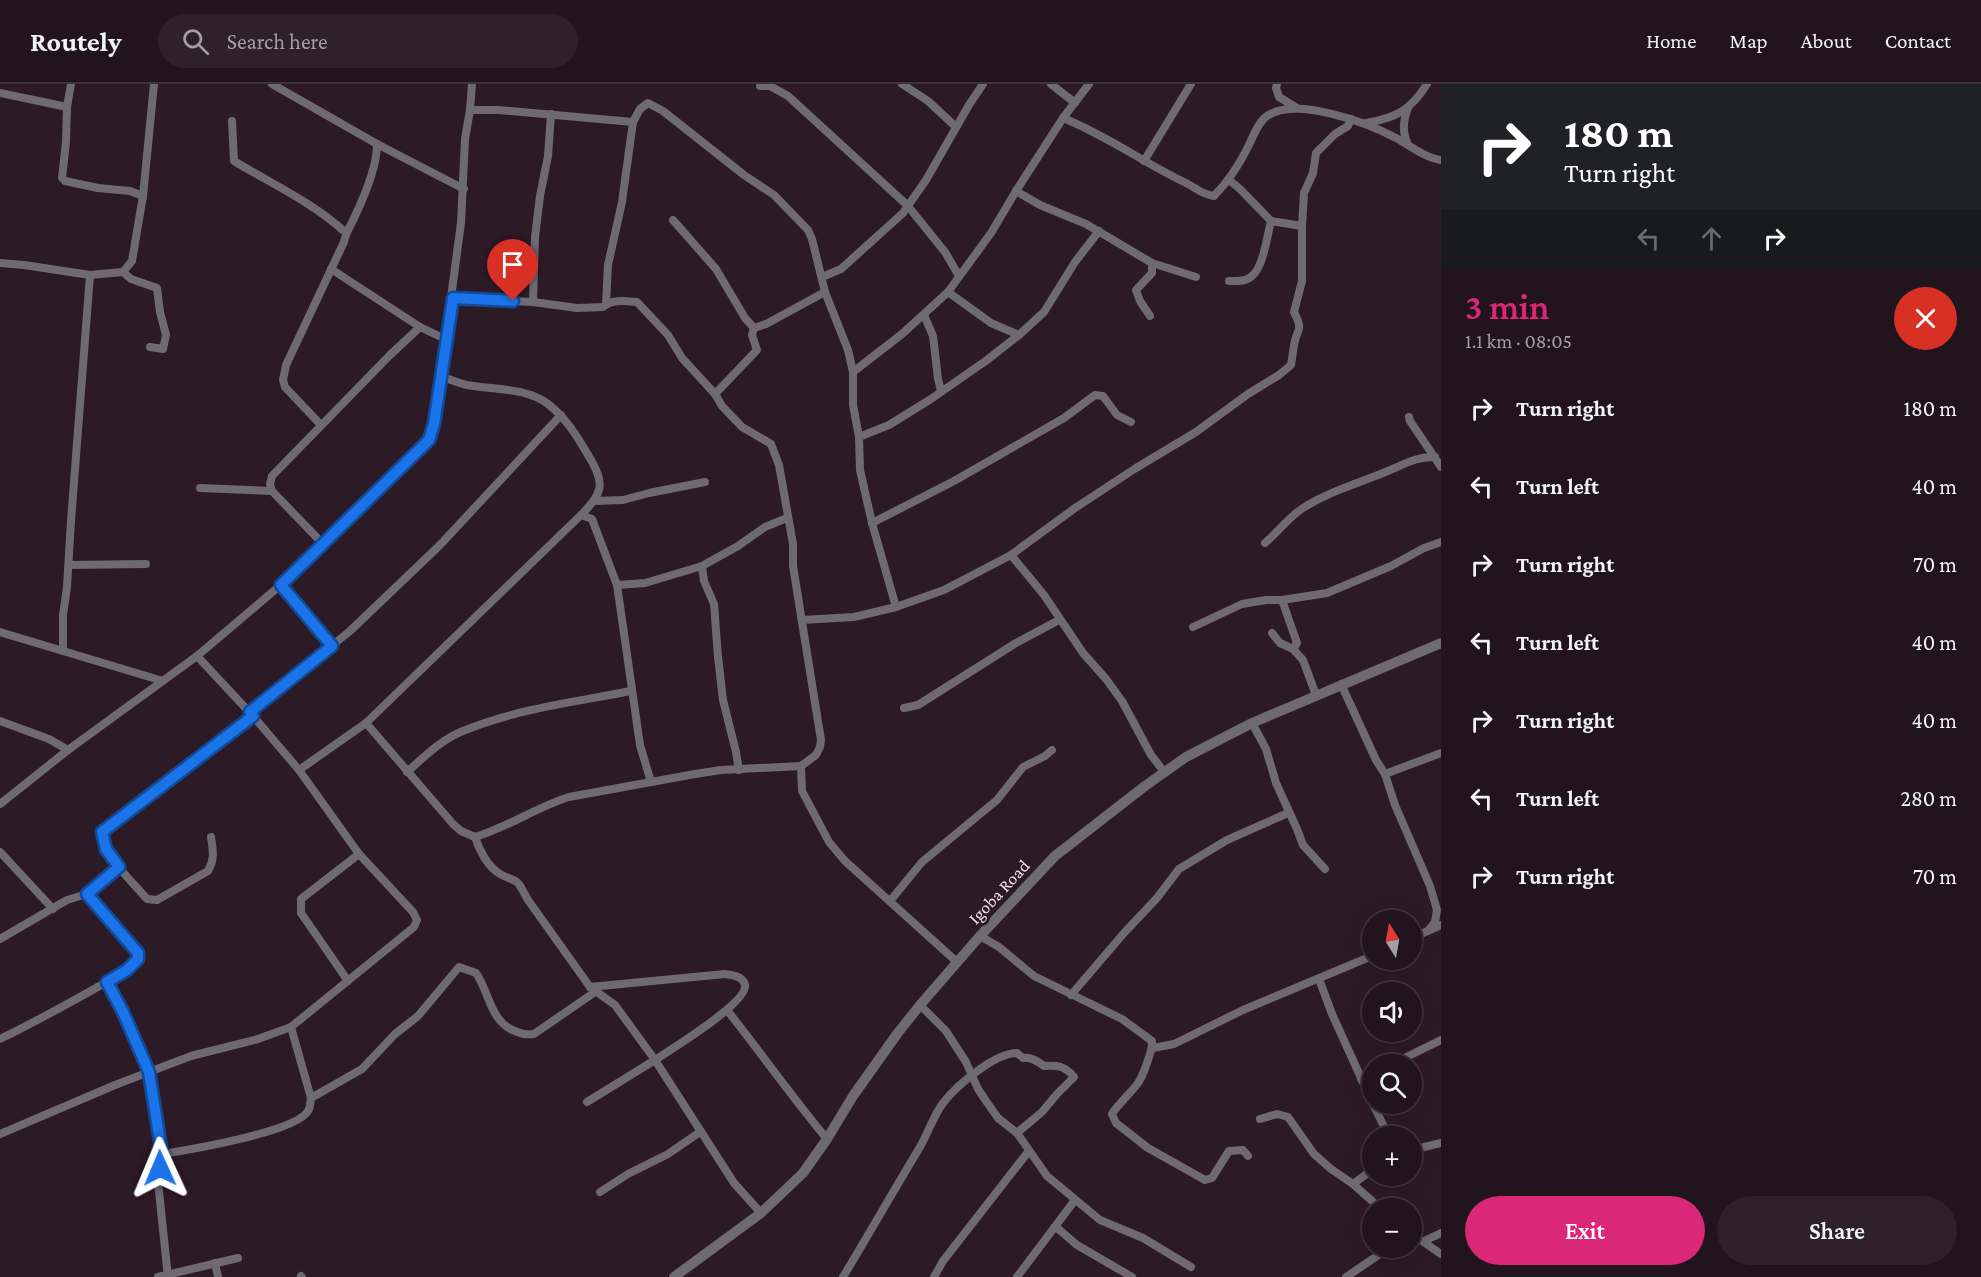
<!DOCTYPE html>
<meta charset="utf-8">
<style>
body{margin:0;font-family:"Crimson Pro",serif;background:#2e212a;color:#f1f3f6;height:100vh;display:flex;flex-direction:column;font-size:22px;white-space:nowrap}
*{box-sizing:border-box;margin:0}
p{font-size:20px;color:#a29ea4}
.icon{flex:none;width:33px;height:33px;fill:none;stroke:currentColor;stroke-width:2;stroke-linecap:round;stroke-linejoin:round}
.map{position:relative;flex:1;overflow:hidden}
.panel{display:flex;flex-direction:column;background:#22141d;width:540px}
.panel>*{flex:none}
.banner{background:#202124;color:#fff;overflow:hidden}
.needle{width:39px;rotate:349deg}
.tools{position:absolute;left:1362px;top:826px;display:grid;gap:12px}
.tools a{display:grid;place-items:center;width:60px;height:60px;border-radius:50%;background:#22141d;box-shadow:0 3px 15px #0003,0 0 0 2px #3f333b;font-size:30px}
.pin{position:absolute;display:grid;place-items:center;width:51px;height:51px;color:#fff;margin:-62px -26px;border-radius:50% 50% 50% 0;rotate:-45deg;box-shadow:0 0 6px #0007}
.pin .icon{rotate:45deg}
.me{position:absolute;width:66px;margin:-33px;rotate:359deg;stroke-linejoin:round;filter:drop-shadow(0 0 4px #0008)}
.turn{display:flex;align-items:center;gap:21px;height:126px;padding:0 24px;font-size:27px}
.turn .icon{width:78px;height:78px;stroke-width:2.5}
.turn b{display:block;font-size:42px;line-height:51px}
.lanes{display:flex;align-items:center;height:57px;padding:0 24px;background:#0003;justify-content:center;gap:30px;direction:ltr}
.lanes .off{opacity:.35}
.round{display:grid;place-items:center;flex:none;width:63px;height:63px;border-radius:32px;background:#2e212a}
.headline{display:flex;align-items:center;justify-content:space-between;height:102px;padding:0 24px}
h1{font-size:36px;font-weight:600;line-height:45px;color:#db2777}
.primary-button{display:flex;gap:12px;margin-top:auto;padding:12px 24px}
.primary-button a{flex:1;height:69px;border-radius:36px;background:#db2777;color:#fff;font-size:24px;font-weight:600;line-height:69px;text-align:center}
.primary-button a+a{background:#2e212a;color:#f1f3f6}
ul{padding:0;list-style:none}
li{display:flex;align-items:center;gap:18px;height:78px;padding:0 24px}
li div{flex:1}
li b{display:block;font-size:22px}
li em{font-style:normal}
header{display:flex;align-items:center;gap:36px;box-sizing:border-box;height:84px;padding:0 30px;background:#22141d;border-bottom:2px solid #3f333b}
header strong{font-size:28px}
nav{display:flex;gap:33px;margin-inline-start:auto;font-size:21px}
.search{width:420px;height:54px;background:#2e212a;display:flex;align-items:center;gap:15px;box-sizing:border-box;padding:0 21px;border-radius:33px;color:#a29ea4;font-size:22px}
main{display:flex;flex:1;min-height:0}
.map>svg:first-child{display:block}
</style>
<header>
<strong>Routely</strong>
<div class="search"><svg class="icon" aria-label="search" viewBox="0 0 24 24"><circle cx="10" cy="10" r="6"/><path d="M15 15l6 6"/></svg>Search here</div>
<nav><a>Home</a><a>Map</a><a>About</a><a>Contact</a></nav>
</header>
<main>
<div class="map">
<svg width="1441" height="1193" viewBox="0 0 1441 1193">
<rect width="100%" height="100%" fill="#2d1a27"/>
<g fill="none" stroke-linecap="round" stroke-linejoin="round">
<g stroke="#6e6973" stroke-width="8">
<polyline points="71,0 67,23 66,58 62,94 65,97 98,104 130,107 143,112"/>
<polyline points="272,0 377,60 464,105"/>
<polyline points="902,0 928,17 956,43"/>
<polyline points="1051,0 1075,19"/>
<polyline points="1277,0 1276,4 1279,13 1297,24"/>
<polyline points="760,2 770,2 788,12 907,121 945,168 959,192"/>
<polyline points="0,9 67,23"/>
<path d="M1408,24C1403,38 1402,47 1408,61"/>
<polyline points="470,26 499,26 633,38"/>
<path d="M1063,34C1106,51 1144,79 1184,98C1195,103 1202,111 1214,112C1228,98 1239,81 1248,63C1253,53 1258,38 1267,32C1296,12 1368,39 1396,54C1409,61 1425,74 1441,76"/>
<path d="M232,37L234,77C272,100 312,118 345,148"/>
<path d="M1366,39C1396,34 1411,26 1427,0"/>
<polyline points="1144,77 1191,0"/>
<polyline points="1229,96 1240,105 1271,137 1302,142"/>
<polyline points="1016,107 1040,121 1086,140 1152,179 1196,193"/>
<polyline points="673,136 716,185 745,234 754,244 766,240 825,208"/>
<polyline points="0,179 24,181 90,191 123,188 132,177 143,112 154,0"/>
<polyline points="331,185 420,243 445,255"/>
<polyline points="123,188 131,195 157,204 160,228 166,251 163,265 150,263"/>
<polyline points="822,193 841,185 903,129 926,96 969,21 983,0"/>
<path d="M1229,197C1237,197 1246,198 1252,192C1264,182 1267,151 1271,137"/>
<polyline points="948,208 991,239 1019,251"/>
<polyline points="533,218 535,153 540,112 548,72 551,30"/>
<polyline points="606,220 608,181 622,118 633,38 640,25 648,19 663,27 744,91 774,111 808,146 812,155 825,208 848,266 853,288 853,321 859,353 860,386 872,439 896,523"/>
<polyline points="924,231 933,252 938,295 941,307"/>
<polyline points="1150,232 1140,217 1136,206 1152,189 1152,179"/>
<polyline points="853,288 902,250 948,208 991,149 1016,107 1063,34 1089,0"/>
<polyline points="715,310 757,266 752,251 754,244"/>
<polyline points="1409,333 1410,337 1441,383"/>
<path d="M321,341L285,303L283,296L286,281L344,158C346,147 351,142 355,132C365,111 377,83 377,60"/>
<polyline points="859,353 889,341 931,315 987,276 1019,251 1044,228 1075,178 1099,147"/>
<polyline points="200,404 272,407"/>
<polyline points="595,417 623,416 649,409 705,398"/>
<polyline points="581,431 592,435 617,501 640,661 651,698"/>
<polyline points="872,439 954,397 1064,334 1095,311 1103,312 1117,331 1131,338"/>
<path d="M1265,459C1278,448 1289,433 1303,424C1328,408 1356,400 1383,389C1401,382 1416,372 1435,373"/>
<polyline points="324,461 272,407 270,400 272,392 389,272 420,243"/>
<polyline points="1011,471 1044,511 1083,569 1106,595 1122,617 1151,671 1165,689"/>
<polyline points="69,481 146,480"/>
<polyline points="702,482 704,497 714,520 718,573 723,616 736,668 739,686"/>
<polyline points="281,501 332,562"/>
<polyline points="617,501 645,499 702,482 738,462 765,443 787,434"/>
<polyline points="1282,516 1297,559 1293,565"/>
<path d="M802,536L854,533L896,523L944,506L1011,471L1075,424L1136,384L1196,348L1248,310L1279,291L1291,281C1292,275 1293,268 1294,261C1297,243 1304,248 1294,228L1302,197V142L1304,109L1313,89L1316,69L1335,50L1348,42L1351,35"/>
<polyline points="1193,543 1242,520 1266,516 1282,516 1327,509 1391,482 1424,464 1441,458"/>
<polyline points="0,548 163,597"/>
<polyline points="1272,549 1280,559 1293,565 1303,576 1316,611"/>
<polyline points="63,567 63,531 67,503 71,437 90,191"/>
<polyline points="1341,600 1376,676 1385,690 1395,721 1430,802 1437,826 1435,838 1429,846"/>
<polyline points="904,624 918,621 1016,559 1059,536"/>
<polyline points="250,628 350,547 440,461 561,331"/>
<polyline points="0,637 49,655 68,666"/>
<path d="M366,639L453,740L461,747L475,753C508,743 537,723 569,713L695,690L721,686L801,682L816,671L820,663L821,656L793,482V460L779,381L771,360L742,343L722,322L715,310L682,274L668,251L637,218C625,217 612,215 603,223L577,224L533,218L453,214"/>
<polyline points="1252,639 1266,665 1276,699 1297,745 1303,761 1325,785"/>
<polyline points="801,682 802,707 829,758 845,777 957,878"/>
<path d="M299,686L366,639L581,431C603,409 606,399 588,371C577,352 566,334 548,320C525,303 493,306 467,301C458,299 449,295 440,292"/>
<path d="M407,688C424,673 442,655 463,647C516,625 575,618 631,607"/>
<polyline points="1385,690 1441,669"/>
<polyline points="0,720 68,666 197,572 296,488 429,356 434,340 461,139 465,55 470,26 472,0"/>
<path d="M211,753C213,767 215,775 208,787L157,816L147,815C129,794 107,776 102,749L253,632"/>
<path d="M475,753C479,766 488,783 500,790C506,794 513,794 518,799C522,804 525,811 528,816L590,903L615,921L655,976L587,1018"/>
<polyline points="0,768 53,825"/>
<polyline points="890,817 922,778 997,716 1023,683 1045,672 1052,666"/>
<path d="M980,852L999,863L1034,892L1122,935L1152,957C1153,965 1143,992 1138,999C1130,1010 1120,1018 1112,1030L1116,1039L1148,1064L1205,1096L1212,1094L1229,1067L1243,1066L1248,1072"/>
<polyline points="1412,854 1441,841"/>
<polyline points="0,855 67,816 87,810 119,783"/>
<polyline points="1319,895 1332,930 1372,1018"/>
<polyline points="348,897 301,829 301,815 359,770"/>
<polyline points="107,898 123,929 149,988 162,1070 158,1098 168,1193"/>
<path d="M590,903L725,890C732,891 743,892 745,901C748,919 671,965 655,976L734,1099L761,1129"/>
<polyline points="1071,911 1124,849 1157,814 1179,785 1227,756 1288,729"/>
<polyline points="920,921 946,947 966,978 978,1005 986,1017 998,1034 1017,1049 1047,1092 1100,1136 1143,1154 1191,1183"/>
<path d="M727,926C761,969 792,1013 827,1055"/>
<polyline points="291,943 311,1014"/>
<path d="M0,955C33,939 64,922 96,904C110,896 128,889 139,875L138,869L87,810"/>
<polyline points="1153,964 1174,960 1243,926 1372,872"/>
<polyline points="1390,981 1441,956"/>
<polyline points="1361,995 1372,989"/>
<polyline points="1373,1020 1389,1053"/>
<polyline points="1260,1035 1277,1030 1288,1033 1314,1070 1331,1085 1353,1100 1381,1125"/>
<polyline points="0,1050 115,1001 191,972 258,955 291,943 414,843 417,836 413,828 359,770 299,686 253,632 197,572"/>
<polyline points="1412,1066 1441,1059"/>
<path d="M162,1070C188,1066 296,1048 308,1027C311,1023 310,1018 311,1014L362,985L395,950L418,932L459,883L476,889C490,909 490,938 515,947C522,950 526,951 534,950L595,908"/>
<polyline points="1353,1100 1372,1086"/>
<polyline points="600,1108 628,1090 668,1070 700,1048"/>
<polyline points="1056,1143 1077,1161 1132,1193"/>
<polyline points="1412,1150 1441,1170"/>
<polyline points="1424,1157 1441,1149"/>
<polyline points="215,1179 218,1193"/>
<polyline points="301,1192 302,1193"/>
<polyline points="158,1193 238,1174"/>
<path d="M843,1193C869,1150 894,1106 920,1063C928,1049 934,1031 943,1019C957,1001 995,969 1017,969L1023,974C1031,973 1037,977 1044,982C1058,981 1065,982 1074,993L1057,1010L1042,1028L1017,1049"/>
<polyline points="934,1193 943,1177 1028,1068"/>
<polyline points="1017,1193 1075,1116"/>
<polyline points="1346,1193 1389,1164"/>
</g>
<polyline stroke="#6e6973" stroke-width="10" points="674,1193 761,1129 803,1089 827,1055 853,1012 897,950 920,921 980,852 1055,772 1145,702 1186,673 1252,639 1441,559"/>
</g>
<g fill="none" stroke-linecap="round" stroke-linejoin="round">
<defs>
<polyline id="route" points="160,1084 162,1070 149,988 123,928 107,898 127,886 138,875 138,869 87,810 119,783 106,765 102,748 253,632 250,628 332,562 281,501 429,356 434,340 453,214 513,217"/>
</defs>
<use href="#route" stroke="#114b97" stroke-width="15"/>
<use href="#route" stroke="#1a73e8" stroke-width="10"/>
</g>
<g text-anchor="middle" dominant-baseline="central" stroke-width="6" stroke-linejoin="round" paint-order="stroke">
<g font-size="18" fill="#eadce5" stroke="#2d1a27">
<text transform="translate(999 808) rotate(-47)">Igoba Road</text>
</g>
</g>
</svg>
<div class="tools">
<a><svg class="needle" viewBox="-14 -14 28 28"><path d="M0-13l5 13h-10z" fill="#e53935"/><path d="M0 13l5-13h-10z" fill="#a29ea4"/></svg></a>
<a><svg class="icon" aria-label="sound" viewBox="0 0 24 24"><path d="M4 9h4l5-4v14l-5-4H4zM17 9q2 3 0 6"/></svg></a>
<a><svg class="icon" aria-label="search" viewBox="0 0 24 24"><circle cx="10" cy="10" r="6"/><path d="M15 15l6 6"/></svg></a>
<a>+</a>
<a>−</a>
</div>
<div class="pin" style="left:513px;top:217px;background:#d93025"><svg class="icon" aria-label="arrive" viewBox="0 0 24 24"><path d="M6 21V4h12l-3 4 3 4H6"/></svg></div>
<svg class="me" style="left:160px;top:1084px" viewBox="-20 -20 40 40"><path d="M0-17L14 15 0 8-14 15z" fill="#1a73e8" stroke="#fff" stroke-width="4"/></svg>
</div>
<section class="panel">
<div class="banner">
<div class="turn"><svg class="icon" aria-label="right" viewBox="0 0 24 24"><path d="M7 20v-9h11M14 6l5 5-5 5"/></svg><div><b>180 m</b>Turn right</div></div>
<div class="lanes"><svg class="icon off" aria-label="left" viewBox="0 0 24 24"><path d="M17 20v-9H6M10 6l-5 5 5 5"/></svg><svg class="icon off" aria-label="ahead" viewBox="0 0 24 24"><path d="M12 20V5M6 11l6-6 6 6"/></svg><svg class="icon" aria-label="right" viewBox="0 0 24 24"><path d="M7 20v-9h11M14 6l5 5-5 5"/></svg></div>
</div>
<div class="headline"><div><h1>3 min</h1><p>1.1 km · 08:05</p></div><a class="round" style="background:#d93025;color:#fff"><svg class="icon" aria-label="close" viewBox="0 0 24 24"><path d="M6 6l12 12M18 6L6 18"/></svg></a></div>
<ul>
<li><svg class="icon" aria-label="right" viewBox="0 0 24 24"><path d="M7 20v-9h11M14 6l5 5-5 5"/></svg><div><b>Turn right</b></div><em>180 m</em></li>
<li><svg class="icon" aria-label="left" viewBox="0 0 24 24"><path d="M17 20v-9H6M10 6l-5 5 5 5"/></svg><div><b>Turn left</b></div><em>40 m</em></li>
<li><svg class="icon" aria-label="right" viewBox="0 0 24 24"><path d="M7 20v-9h11M14 6l5 5-5 5"/></svg><div><b>Turn right</b></div><em>70 m</em></li>
<li><svg class="icon" aria-label="left" viewBox="0 0 24 24"><path d="M17 20v-9H6M10 6l-5 5 5 5"/></svg><div><b>Turn left</b></div><em>40 m</em></li>
<li><svg class="icon" aria-label="right" viewBox="0 0 24 24"><path d="M7 20v-9h11M14 6l5 5-5 5"/></svg><div><b>Turn right</b></div><em>40 m</em></li>
<li><svg class="icon" aria-label="left" viewBox="0 0 24 24"><path d="M17 20v-9H6M10 6l-5 5 5 5"/></svg><div><b>Turn left</b></div><em>280 m</em></li>
<li><svg class="icon" aria-label="right" viewBox="0 0 24 24"><path d="M7 20v-9h11M14 6l5 5-5 5"/></svg><div><b>Turn right</b></div><em>70 m</em></li>
</ul>
<div class="primary-button"><a>Exit</a><a>Share</a></div>
</section>
</main>
